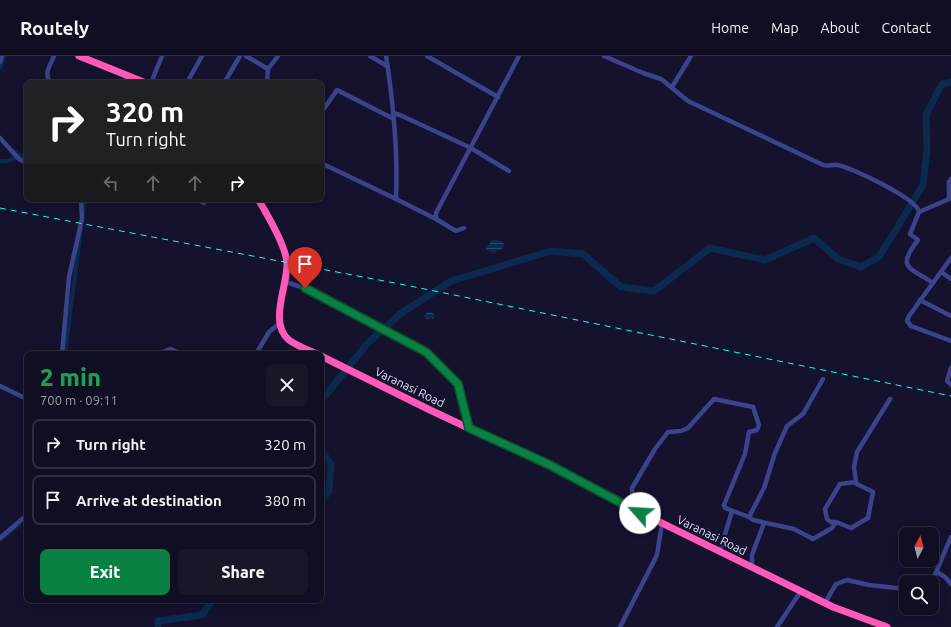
<!DOCTYPE html>
<meta charset="utf-8">
<style>
body{margin:0;font-family:Ubuntu,sans-serif;background:#18172a;color:#f1f3f6;height:100vh;display:flex;flex-direction:column;font-size:15px;white-space:nowrap}
*{box-sizing:border-box;margin:0}
p{font-size:13px;color:#9b9ca5}
.icon{flex:none;width:22px;height:22px;fill:none;stroke:currentColor;stroke-width:2;stroke-linecap:round;stroke-linejoin:round}
.map{position:relative;flex:1;overflow:hidden}
.panel{position:absolute;left:24px;top:295px;width:300px;height:252px;display:flex;flex-direction:column;background:#0f0e22;border-radius:8px;box-shadow:0 2px 10px #0003,0 0 0 1px #2f2e40}
.panel>*{flex:none}
.top-card{position:absolute;left:24px;top:24px;width:300px;height:122px;border-radius:8px;box-shadow:0 2px 10px #0003,0 0 0 1px #2f2e40;background:#202124;color:#fff;overflow:hidden}
.needle{width:26px;rotate:7deg}
.tools{position:absolute;left:899px;top:471px;display:grid;gap:8px}
.tools a{display:grid;place-items:center;width:40px;height:40px;border-radius:8px;background:#0f0e22;box-shadow:0 2px 10px #0003,0 0 0 1px #2f2e40;font-size:20px}
.pin{position:absolute;display:grid;place-items:center;width:34px;height:34px;color:#fff;margin:-41px -17px;border-radius:50% 50% 50% 0;rotate:-45deg;box-shadow:0 0 4px #0007}
.pin .icon{rotate:45deg}
.me{position:absolute;width:44px;margin:-22px;rotate:296deg;stroke-linejoin:round;filter:drop-shadow(0 0 3px #0008)}
.turn{display:flex;align-items:center;gap:14px;height:84px;padding:0 16px;font-size:18px}
.turn .icon{width:52px;height:52px;stroke-width:2.5}
.turn b{display:block;font-size:28px;line-height:34px}
.lanes{display:flex;align-items:center;height:38px;padding:0 16px;background:#0003;justify-content:center;gap:20px;direction:ltr}
.lanes .off{opacity:.35}
.round{display:grid;place-items:center;flex:none;width:42px;height:42px;border-radius:8px;background:#18172a}
.overview{display:flex;align-items:center;justify-content:space-between;height:68px;padding:0 16px}
h1{font-size:24px;font-weight:800;line-height:30px;color:#1e9e55}
.action{display:flex;gap:8px;margin-top:auto;padding:8px 16px}
.action a{flex:1;height:46px;border-radius:8px;background:#0b8043;color:#fff;font-size:16px;font-weight:800;line-height:46px;text-align:center}
.action a+a{background:#18172a;color:#f1f3f6}
ul{padding:0;list-style:none}
li{display:flex;align-items:center;gap:12px;height:50px;margin:0 8px 6px;padding:0 8px;border:2px solid #2f2e40;border-radius:8px}
li div{flex:1}
li b{display:block;font-size:15px}
li em{font-style:normal}
header{display:flex;align-items:center;gap:24px;box-sizing:border-box;height:56px;padding:0 20px;background:#0f0e22;border-bottom:1px solid #2f2e40}
header strong{font-size:19px}
nav{display:flex;gap:22px;margin-inline-start:auto;font-size:14px}
.map>svg:first-child{display:block}
</style>
<header>
<strong>Routely</strong>
<nav><a>Home</a><a>Map</a><a>About</a><a>Contact</a></nav>
</header>
<div class="map">
<svg width="951" height="571" viewBox="0 0 951 571">
<defs>
<pattern id="water-rules" width="6" height="5" patternUnits="userSpaceOnUse"><rect width="6" height="5" fill="#0b2a4d"/><path d="M0 2.5h6" fill="none" stroke="#2e4868"/></pattern>
</defs>
<rect width="100%" height="100%" fill="#14122d"/>
<g fill="url(#water-rules)">
<polygon points="492,184 499,184 504,188 503,192 494,197 485,194"/>
<polygon points="429,255 434,258 434,263 431,262 426,263 424,259"/>
</g>
<g fill="none" stroke-linecap="round" stroke-linejoin="round">
<g stroke="#0b2a4d" stroke-width="4">
<polyline points="0,12 5,0"/>
<polyline points="13,94 27,105"/>
<polyline points="0,105 8,105 20,100"/>
<polyline points="83,159 85,143"/>
<polyline points="65,298 81,173"/>
<polyline points="0,484 20,468"/>
</g>
<g stroke="#0b2a4d" stroke-width="7">
<polyline points="321,345 367,288 400,258 451,225 551,195 583,198 621,231 654,235 710,192 765,204 814,182 838,203 861,211 879,201 923,129 927,94 926,59 942,28 951,26"/>
<polyline points="321,394 331,408 329,435 321,445"/>
<polyline points="158,571 158,565 202,559 213,544"/>
</g>
<g stroke="#3d428c" stroke-width="4.5">
<polyline points="246,0 268,13 278,0"/>
<polyline points="370,0 387,10"/>
<polyline points="427,0 498,41"/>
<path d="M604,0L643,17L661,23L688,45L823,109C828,111 833,108 838,109C852,112 918,143 919,156L910,178L918,184C896,212 909,211 933,227"/>
<polyline points="0,6 2,0"/>
<polyline points="189,23 202,0"/>
<path d="M51,27C43,18 50,10 54,0"/>
<polyline points="123,27 128,20"/>
<polyline points="151,27 162,0"/>
<polyline points="224,27 240,0"/>
<polyline points="265,27 267,25 268,13"/>
<polyline points="672,31 691,0"/>
<polyline points="321,57 337,34 392,62"/>
<polyline points="393,57 400,59 469,91 509,115"/>
<polyline points="0,82 19,103 27,107"/>
<path d="M321,107L396,143C398,98 393,45 386,0"/>
<polyline points="197,143 204,147"/>
<polyline points="396,143 436,163 436,157 519,0"/>
<polyline points="919,156 949,143 949,126 951,123"/>
<polyline points="436,163 456,175 464,172"/>
<polyline points="951,202 909,260 907,265 911,270 951,285"/>
<polyline points="941,216 951,223"/>
<path d="M285,226C314,233 340,251 366,266C397,283 435,294 456,325C465,338 466,358 469,372"/>
<polyline points="920,244 951,260"/>
<polyline points="62,298 69,221 82,163 81,143"/>
<polyline points="164,298 165,295 171,293 181,298"/>
<polyline points="256,298 269,276 280,267"/>
<polyline points="951,312 947,325 951,329"/>
<polyline points="0,330 27,343"/>
<polyline points="639,455 632,440 632,432 655,393 668,376 681,375 688,372 714,343 753,351 759,369 757,374 749,376 745,398 724,449 725,452 749,461 753,464 794,473 813,483 832,472 836,466 831,466 827,463 825,453 840,428 856,426 854,411 857,396 890,343"/>
<polyline points="749,461 764,432 775,397 787,370 803,358 823,323"/>
<polyline points="836,466 851,472 868,462 873,436 855,427"/>
<polyline points="0,482 27,459"/>
<polyline points="720,495 732,455"/>
<polyline points="752,511 752,499 764,467"/>
<polyline points="937,516 945,521 951,528"/>
<polyline points="914,526 916,524 926,526"/>
<polyline points="927,526 934,521 951,481"/>
<polyline points="825,547 836,528 847,524 869,529 906,533"/>
<polyline points="620,571 657,499 662,467"/>
<polyline points="777,571 801,535"/>
</g>
<g stroke="#ff59b9" stroke-width="7">
<polyline points="79,0 146,27"/>
<path d="M258,143C267,158 286,190 287,207C288,229 268,267 289,284C297,290 308,294 317,298"/>
<polyline points="321,300 430,354 547,409 621,447 833,551 887,571"/>
</g>
<polyline stroke="#0afffe" stroke-width="1" stroke-dasharray="6 5" stroke-linecap="butt" points="0,152 400,228 951,340"/>
</g>
<g fill="none" stroke-linecap="round" stroke-linejoin="round">
<defs>
<polyline id="route" points="305,232 426,296 458,328 469,372 548,408 640,457"/>
</defs>
<use href="#route" stroke="#07532c" stroke-width="10"/>
<use href="#route" stroke="#0b8043" stroke-width="7"/>
</g>
<g text-anchor="middle" dominant-baseline="central" stroke-width="4" stroke-linejoin="round" paint-order="stroke">
<g font-size="12" fill="#dedeff" stroke="#14122d">
<text transform="translate(410 331) rotate(26)">Varanasi Road</text>
<text transform="translate(712 479) rotate(26)">Varanasi Road</text>
</g>
</g>
</svg>
<div class="tools">
<a><svg class="needle" viewBox="-14 -14 28 28"><path d="M0-13l5 13h-10z" fill="#e53935"/><path d="M0 13l5-13h-10z" fill="#9b9ca5"/></svg></a>
<a><svg class="icon" aria-label="search" viewBox="0 0 24 24"><circle cx="10" cy="10" r="6"/><path d="M15 15l6 6"/></svg></a>
</div>
<div class="pin" style="left:305px;top:232px;background:#d93025"><svg class="icon" aria-label="arrive" viewBox="0 0 24 24"><path d="M6 21V4h12l-3 4 3 4H6"/></svg></div>
<svg class="me" style="left:640px;top:457px" viewBox="-20 -20 40 40"><circle r="19" fill="#fff"/><path d="M0-13L10 11 0 6-10 11z" fill="#0b8043"/></svg>
<div class="top-card">
<div class="turn"><svg class="icon" aria-label="right" viewBox="0 0 24 24"><path d="M7 20v-9h11M14 6l5 5-5 5"/></svg><div><b>320 m</b>Turn right</div></div>
<div class="lanes"><svg class="icon off" aria-label="left" viewBox="0 0 24 24"><path d="M17 20v-9H6M10 6l-5 5 5 5"/></svg><svg class="icon off" aria-label="ahead" viewBox="0 0 24 24"><path d="M12 20V5M6 11l6-6 6 6"/></svg><svg class="icon off" aria-label="ahead" viewBox="0 0 24 24"><path d="M12 20V5M6 11l6-6 6 6"/></svg><svg class="icon" aria-label="right" viewBox="0 0 24 24"><path d="M7 20v-9h11M14 6l5 5-5 5"/></svg></div>
</div>
<section class="panel">
<div class="overview"><div><h1>2 min</h1><p>700 m · 09:11</p></div><a class="round"><svg class="icon" aria-label="close" viewBox="0 0 24 24"><path d="M6 6l12 12M18 6L6 18"/></svg></a></div>
<ul>
<li><svg class="icon" aria-label="right" viewBox="0 0 24 24"><path d="M7 20v-9h11M14 6l5 5-5 5"/></svg><div><b>Turn right</b></div><em>320 m</em></li>
<li><svg class="icon" aria-label="arrive" viewBox="0 0 24 24"><path d="M6 21V4h12l-3 4 3 4H6"/></svg><div><b>Arrive at destination</b></div><em>380 m</em></li>
</ul>
<div class="action"><a>Exit</a><a>Share</a></div>
</section>
</div>
